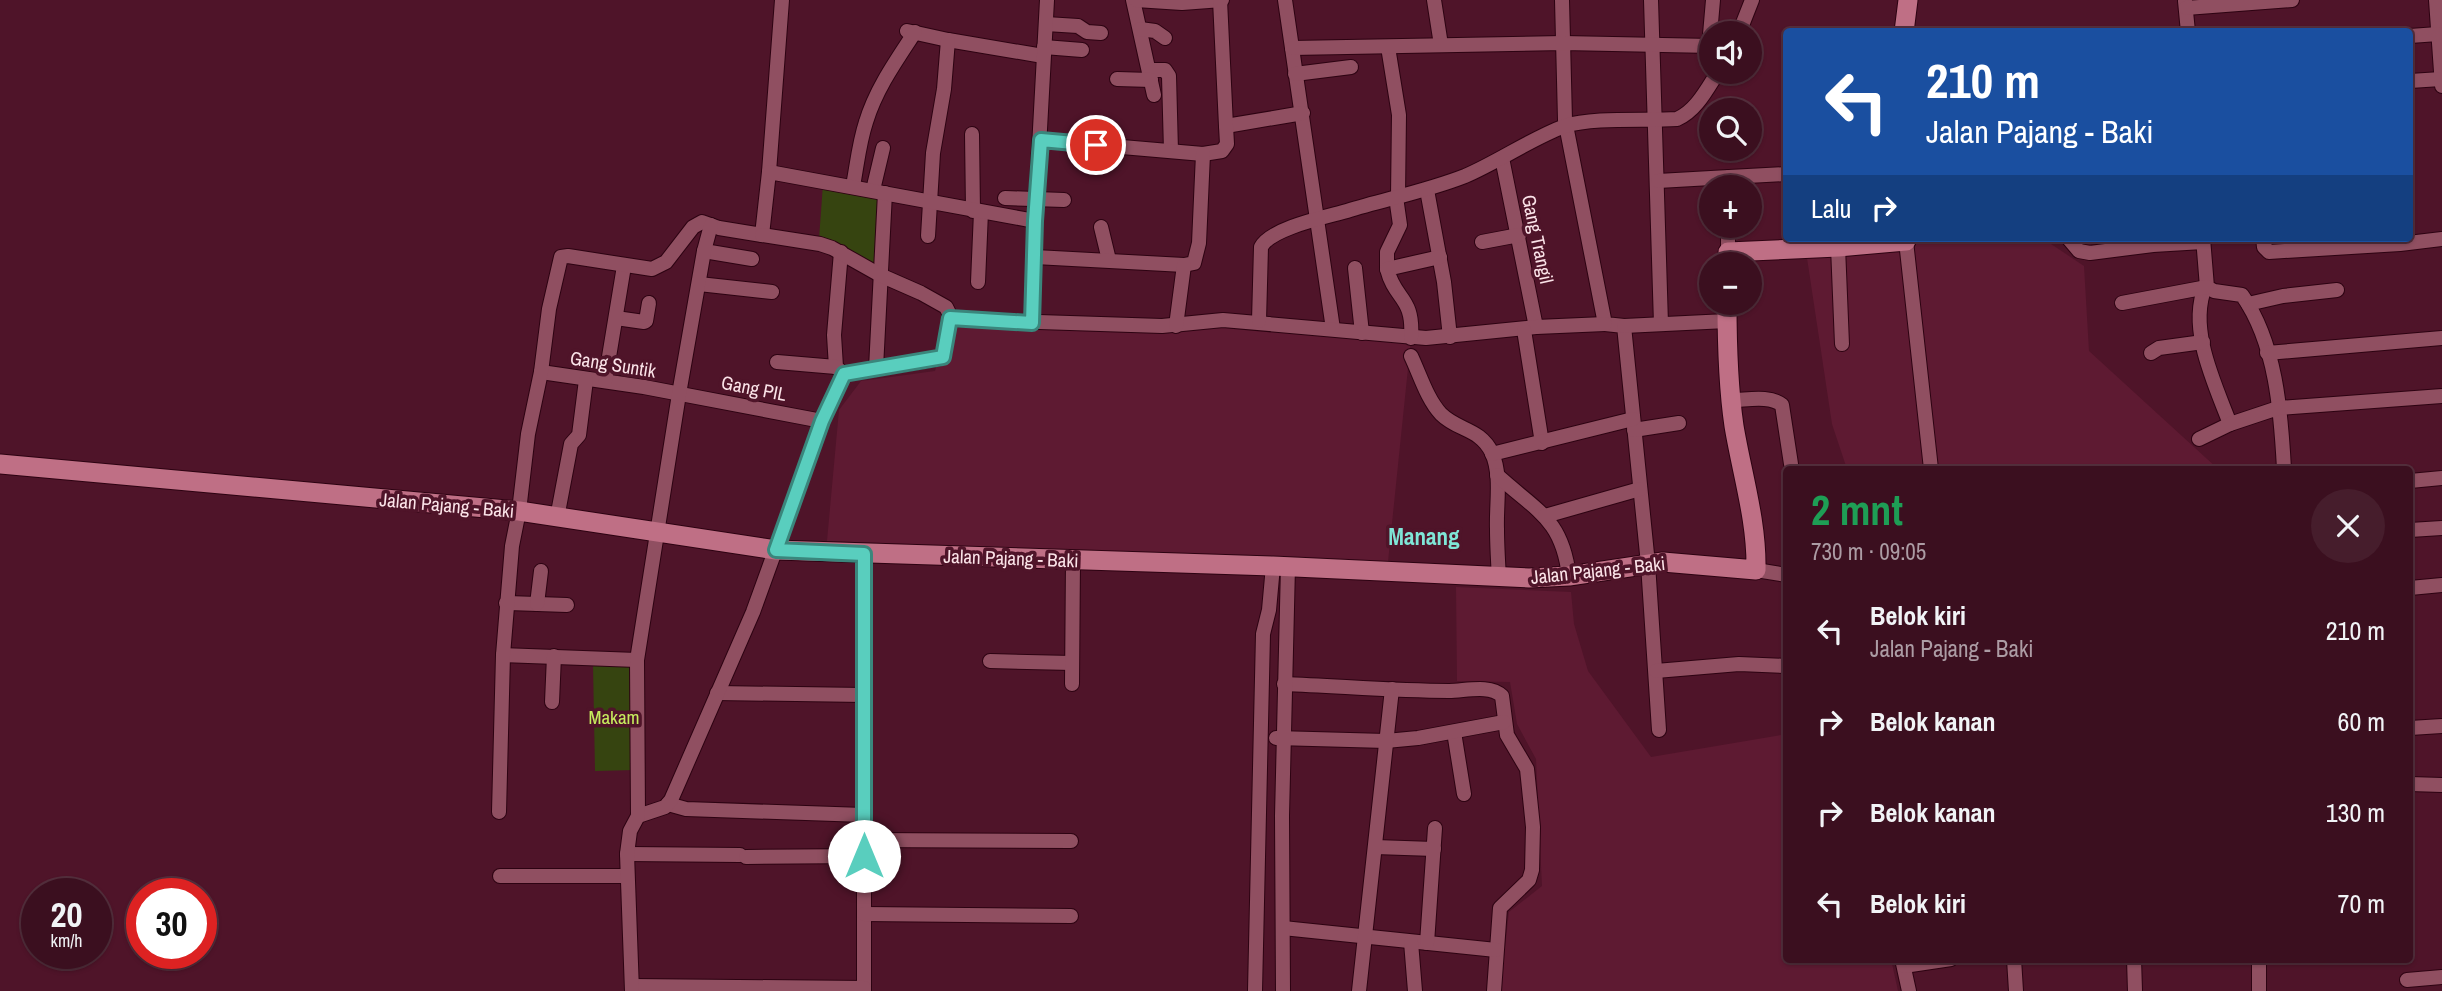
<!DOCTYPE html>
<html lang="id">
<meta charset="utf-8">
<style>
body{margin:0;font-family:"Archivo Narrow",sans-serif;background:#461d2c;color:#f1f3f6;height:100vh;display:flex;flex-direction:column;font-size:26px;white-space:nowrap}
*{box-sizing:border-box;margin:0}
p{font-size:23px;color:#ac9ca4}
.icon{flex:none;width:38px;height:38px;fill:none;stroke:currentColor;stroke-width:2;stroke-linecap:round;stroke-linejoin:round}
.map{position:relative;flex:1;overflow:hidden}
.sheet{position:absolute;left:1783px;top:466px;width:630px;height:497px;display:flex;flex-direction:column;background:#3b0f1f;border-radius:7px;box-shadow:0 2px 5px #0004,0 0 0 2px #542f3d}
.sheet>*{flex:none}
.hud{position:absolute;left:1783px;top:28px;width:630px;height:214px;border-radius:7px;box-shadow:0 2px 5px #0004,0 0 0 2px #542f3d;background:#1a4fa0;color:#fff;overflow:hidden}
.buttons{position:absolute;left:1699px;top:21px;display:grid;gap:14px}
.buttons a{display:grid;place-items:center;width:63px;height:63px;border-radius:50%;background:#3b0f1f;box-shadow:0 2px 5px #0004,0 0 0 2px #542f3d;font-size:35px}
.speed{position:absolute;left:21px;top:878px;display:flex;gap:14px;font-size:35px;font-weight:700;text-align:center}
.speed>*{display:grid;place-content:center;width:91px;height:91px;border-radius:50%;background:#3b0f1f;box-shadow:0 2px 5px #0004,0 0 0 2px #542f3d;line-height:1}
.speed small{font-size:18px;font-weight:400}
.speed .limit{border:10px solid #d22;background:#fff;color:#111}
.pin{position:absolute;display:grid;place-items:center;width:60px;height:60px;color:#fff;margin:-30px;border:4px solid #fff;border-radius:50%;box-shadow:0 2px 7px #0007}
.me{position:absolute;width:77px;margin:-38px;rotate:0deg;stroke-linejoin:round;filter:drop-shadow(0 0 5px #0008)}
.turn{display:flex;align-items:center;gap:24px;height:147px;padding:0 28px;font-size:32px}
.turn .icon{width:91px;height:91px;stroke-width:2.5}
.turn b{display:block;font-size:49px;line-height:60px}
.then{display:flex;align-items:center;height:66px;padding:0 28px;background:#0003;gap:14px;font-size:26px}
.round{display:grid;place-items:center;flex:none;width:74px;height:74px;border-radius:37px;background:#461d2c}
.summary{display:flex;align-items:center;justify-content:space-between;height:119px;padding:0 28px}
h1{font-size:42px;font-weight:700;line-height:52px;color:#1e9e55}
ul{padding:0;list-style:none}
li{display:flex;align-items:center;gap:21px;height:91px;padding:0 28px}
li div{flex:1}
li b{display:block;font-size:26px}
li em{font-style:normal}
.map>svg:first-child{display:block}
</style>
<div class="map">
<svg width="2442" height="991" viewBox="0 0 2442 991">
<rect width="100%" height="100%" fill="#4f1429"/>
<g fill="#5e1a32">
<polygon points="1871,26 2005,28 2005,32 1863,32"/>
<polygon points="1804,238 2042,238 2084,266 2089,351 2218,469 1847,469 1832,424"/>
<polygon points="950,315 1287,325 1411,339 1388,562 827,541 839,410 861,381 935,371"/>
<polygon points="1456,587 1571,592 1574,624 1588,671 1651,757 1787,734 1787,959 1891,959 1898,991 1500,991 1509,912 1542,886 1536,759 1517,724 1510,682 1457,681"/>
</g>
<g fill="#364410">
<polygon points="823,184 881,196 877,267 819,239"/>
<polygon points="634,664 635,770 595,771 593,665"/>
</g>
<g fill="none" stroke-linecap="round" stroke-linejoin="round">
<defs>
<g id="minor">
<polyline points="1133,0 1154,95"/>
<polyline points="1136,0 1182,3 1222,0"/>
<polyline points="1285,0 1333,329"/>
<polyline points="1434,0 1441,45"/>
<polyline points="1562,0 1565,120 1605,324 1624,326 1648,564 1659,730"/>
<polyline points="1651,0 1661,324"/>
<polyline points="2436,0 2442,86"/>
<polyline points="2185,1 2188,32"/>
<polyline points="2186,8 2292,0"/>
<polyline points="1046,24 1078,26 1087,32 1101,33"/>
<polyline points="1140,29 1155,31 1165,38"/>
<polyline points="907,31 948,40 1043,56"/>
<polyline points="1739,33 1752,0"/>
<polyline points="2410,36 2438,34"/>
<polyline points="1709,46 1713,0"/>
<polyline points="1044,47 1082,50"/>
<polyline points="1388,47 1399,115 1398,196"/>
<polyline points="1292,48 1563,43 1712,46"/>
<polyline points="1149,70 1165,70 1169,76 1171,151"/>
<polyline points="1295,74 1351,67"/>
<polyline points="1117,79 1151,80"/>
<polyline points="2410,81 2441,79"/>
<polyline points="1226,126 1303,113"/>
<polyline points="972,134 973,211"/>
<polyline points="1041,140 1203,154 1222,151 1227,144 1226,126 1220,0"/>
<polyline points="1502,158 1536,327"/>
<polyline points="769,172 782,0"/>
<polyline points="1658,181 1729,177"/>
<path d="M853,186C857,165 859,143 866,122C876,89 896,61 915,32"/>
<polyline points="1728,187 1729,177 1787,174"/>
<polyline points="873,190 883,148"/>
<polyline points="1427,190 1444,282 1450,337"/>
<polyline points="1005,198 1064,200"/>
<polyline points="1101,227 1109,260"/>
<polyline points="928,236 933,153 944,89 948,40"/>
<polyline points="2068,238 2079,251 2090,253 2153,245 2203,242"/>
<path d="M2203,238L2207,287L2214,291L2242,295C2276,343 2281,412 2284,469"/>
<polyline points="2263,238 2264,247 2269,252 2400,244 2442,239"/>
<polyline points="1906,241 1931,469"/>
<polyline points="1482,242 1519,235"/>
<polyline points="1838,247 1842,344"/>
<polyline points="704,251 752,259"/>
<polyline points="841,252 834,335 836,367 844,374"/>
<polyline points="1728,252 1728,226"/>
<polyline points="1035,257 1184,265 1194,263 1199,243 1203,154"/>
<polyline points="1355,268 1362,333"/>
<polyline points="1387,269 1387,252 1400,225 1396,197"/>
<polyline points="978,282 981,212"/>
<polyline points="699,284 772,292"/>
<path d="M2205,287C2188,330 2215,384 2230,424"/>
<polyline points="2122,303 2207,287"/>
<polyline points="2248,304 2283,296 2337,290"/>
<polyline points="616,318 644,322 646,321 649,303"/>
<polyline points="950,319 1162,326 1223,320 1426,338 1536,327 1605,324"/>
<path d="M1259,321L1261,247C1271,228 1326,217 1347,211C1386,199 1427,191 1465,176C1498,162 1532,138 1565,126C1593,117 1645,121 1677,119C1696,111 1707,89 1718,72"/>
<polyline points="1032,323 1035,221 1047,0"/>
<polyline points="1176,326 1184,265"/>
<polyline points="1624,326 1727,321"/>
<polyline points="1524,330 1542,443"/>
<path d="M1411,338C1414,296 1395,301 1387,269L1440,257"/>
<polyline points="2151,353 2159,348 2203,342"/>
<polyline points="2267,353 2442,338"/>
<path d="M1411,356C1420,375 1427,399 1441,414C1458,431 1480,428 1492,453C1502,476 1496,504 1497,529C1497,545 1498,561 1499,578"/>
<polyline points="777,362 836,367"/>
<polyline points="876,368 885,193"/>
<polyline points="541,372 644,387 822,421"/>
<polyline points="605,381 624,266"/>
<path d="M1732,400C1747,400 1770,395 1782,405L1791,464"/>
<polyline points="1634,430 1679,423"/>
<polyline points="2199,439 2230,424 2278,408 2442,396"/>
<polyline points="1492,454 1633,419"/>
<path d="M1497,475C1536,511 1562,518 1569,576"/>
<polyline points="2410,481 2442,478"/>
<polyline points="1545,516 1640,489"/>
<polyline points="557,518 571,444 579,435 586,380"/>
<polyline points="2410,530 2442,528"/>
<polyline points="864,554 864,991"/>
<polyline points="1756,570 1787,575"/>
<polyline points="2410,588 2442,585"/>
<polyline points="506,603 567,605"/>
<polyline points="537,604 541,571"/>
<polyline points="503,655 637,660"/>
<polyline points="990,661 1072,663"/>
<polyline points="1656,671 1739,664 1787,666"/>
<polyline points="1072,684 1073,560"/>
<path d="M1284,684C1339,686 1394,691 1449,691C1465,691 1490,684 1502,696L1507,735L1527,769L1533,827L1532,870L1529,880L1500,908L1494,991"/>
<polyline points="717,693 864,695"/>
<polyline points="552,702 554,656"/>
<polyline points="2410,728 2442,726"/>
<polyline points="1454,732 1464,794"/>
<polyline points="1276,738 1386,741 1418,738 1504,722"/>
<polyline points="2410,784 2442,785"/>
<polyline points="668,804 686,809 864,815"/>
<polyline points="499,812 503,655 512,546 519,511 528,434 541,372 549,309 561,257 568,256 652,269 666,262 693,227 702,222 719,228 762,235 769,172 1035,221"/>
<polyline points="638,816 665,807 671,800 753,612 822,421 844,374 941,358 944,355 950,315 946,307 921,293 880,275 832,248 820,244 762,235"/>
<polyline points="864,840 1071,841"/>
<polyline points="1375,847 1434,849"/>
<polyline points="627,854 740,855"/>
<polyline points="746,857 864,856"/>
<polyline points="500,876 627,876"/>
<polyline points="864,914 1071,916"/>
<polyline points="1283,928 1496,950"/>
<polyline points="1411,942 1415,991"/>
<polyline points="1427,943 1435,828"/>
<polyline points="1902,959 1909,991"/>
<polyline points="2014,959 2016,991"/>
<polyline points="2134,959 2135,991"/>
<polyline points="1904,966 1951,959"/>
<polyline points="2407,980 2442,977"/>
<polyline points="632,986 864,988"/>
<polyline points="632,991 627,854 630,831 638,816 637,660 679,394 704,251 711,225"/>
<polyline points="1255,991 1263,634 1269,610 1273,566"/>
<polyline points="1283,991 1282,816 1288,566"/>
<polyline points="1359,991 1392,689"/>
<polyline points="2259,991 2259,959"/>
</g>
<g id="major">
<polyline points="1904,32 1908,0"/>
<polyline points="1728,264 1728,252 1838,247 1906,241 1906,238"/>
<path d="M0,464L519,511L776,550L1273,566L1529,578L1569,576L1663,562L1756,570C1757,521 1742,474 1734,426C1728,385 1727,344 1727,303"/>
</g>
</defs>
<use href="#minor" stroke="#2d0312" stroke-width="16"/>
<use href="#major" stroke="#2d0312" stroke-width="21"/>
<use href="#minor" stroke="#904f61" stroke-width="14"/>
<use href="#major" stroke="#bf6f85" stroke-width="19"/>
</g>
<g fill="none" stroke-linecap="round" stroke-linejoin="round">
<defs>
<polyline id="route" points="864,856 864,554 776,550 822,421 844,374 943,357 950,318 1032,323 1035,221 1041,140 1096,145"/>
</defs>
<use href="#route" stroke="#3a867c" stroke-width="18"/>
<use href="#route" stroke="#59cebe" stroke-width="12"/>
</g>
<g text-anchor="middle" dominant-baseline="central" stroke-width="7" stroke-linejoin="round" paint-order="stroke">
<g font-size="19" fill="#fbe3e8" stroke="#4f1429">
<text transform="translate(1538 239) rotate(78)">Gang Trangil</text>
<text transform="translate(613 364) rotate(9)">Gang Suntik</text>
<text transform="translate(754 388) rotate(11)">Gang PIL</text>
<text transform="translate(447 505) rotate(5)">Jalan Pajang - Baki</text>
<text transform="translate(1011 558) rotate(2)">Jalan Pajang - Baki</text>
<text transform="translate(1598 570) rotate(-6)">Jalan Pajang - Baki</text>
</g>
<g font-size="19" fill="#c7ee5e" stroke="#4f1429">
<text x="614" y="717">Makam</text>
</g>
<g font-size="23" font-weight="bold" fill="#7fe6d7" stroke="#4f1429">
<text x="1424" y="536">Manang</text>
</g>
</g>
</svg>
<div class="buttons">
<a><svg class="icon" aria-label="sound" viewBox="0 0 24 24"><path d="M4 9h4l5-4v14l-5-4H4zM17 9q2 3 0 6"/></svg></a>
<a><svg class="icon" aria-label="search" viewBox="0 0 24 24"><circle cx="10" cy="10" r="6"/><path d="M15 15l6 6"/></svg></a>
<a>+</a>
<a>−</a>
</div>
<div class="speed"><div>20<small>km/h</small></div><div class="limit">30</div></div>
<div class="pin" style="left:1096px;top:145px;background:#d93025"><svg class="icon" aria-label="arrive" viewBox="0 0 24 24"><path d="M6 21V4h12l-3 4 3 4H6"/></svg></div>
<svg class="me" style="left:864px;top:856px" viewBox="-20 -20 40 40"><circle r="19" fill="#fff"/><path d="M0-13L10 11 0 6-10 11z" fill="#59cebe"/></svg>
<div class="hud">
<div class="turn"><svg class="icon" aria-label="left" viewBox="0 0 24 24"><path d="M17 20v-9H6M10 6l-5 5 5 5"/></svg><div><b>210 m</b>Jalan Pajang - Baki</div></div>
<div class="then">Lalu<svg class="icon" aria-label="right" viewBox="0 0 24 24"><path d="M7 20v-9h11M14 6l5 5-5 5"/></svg></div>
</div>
<section class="sheet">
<div class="summary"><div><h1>2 mnt</h1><p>730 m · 09:05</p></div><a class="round"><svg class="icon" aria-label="close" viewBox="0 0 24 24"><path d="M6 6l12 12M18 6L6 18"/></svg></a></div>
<ul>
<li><svg class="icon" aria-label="left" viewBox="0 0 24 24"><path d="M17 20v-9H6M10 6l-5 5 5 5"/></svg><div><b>Belok kiri</b><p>Jalan Pajang - Baki</p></div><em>210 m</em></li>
<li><svg class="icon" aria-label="right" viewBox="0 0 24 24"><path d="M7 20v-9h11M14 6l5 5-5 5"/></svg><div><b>Belok kanan</b></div><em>60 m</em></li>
<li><svg class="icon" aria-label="right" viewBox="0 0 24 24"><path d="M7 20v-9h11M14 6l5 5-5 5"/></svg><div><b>Belok kanan</b></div><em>130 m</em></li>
<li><svg class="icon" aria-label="left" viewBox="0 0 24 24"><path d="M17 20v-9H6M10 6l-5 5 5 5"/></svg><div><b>Belok kiri</b></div><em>70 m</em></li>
</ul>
</section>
</div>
